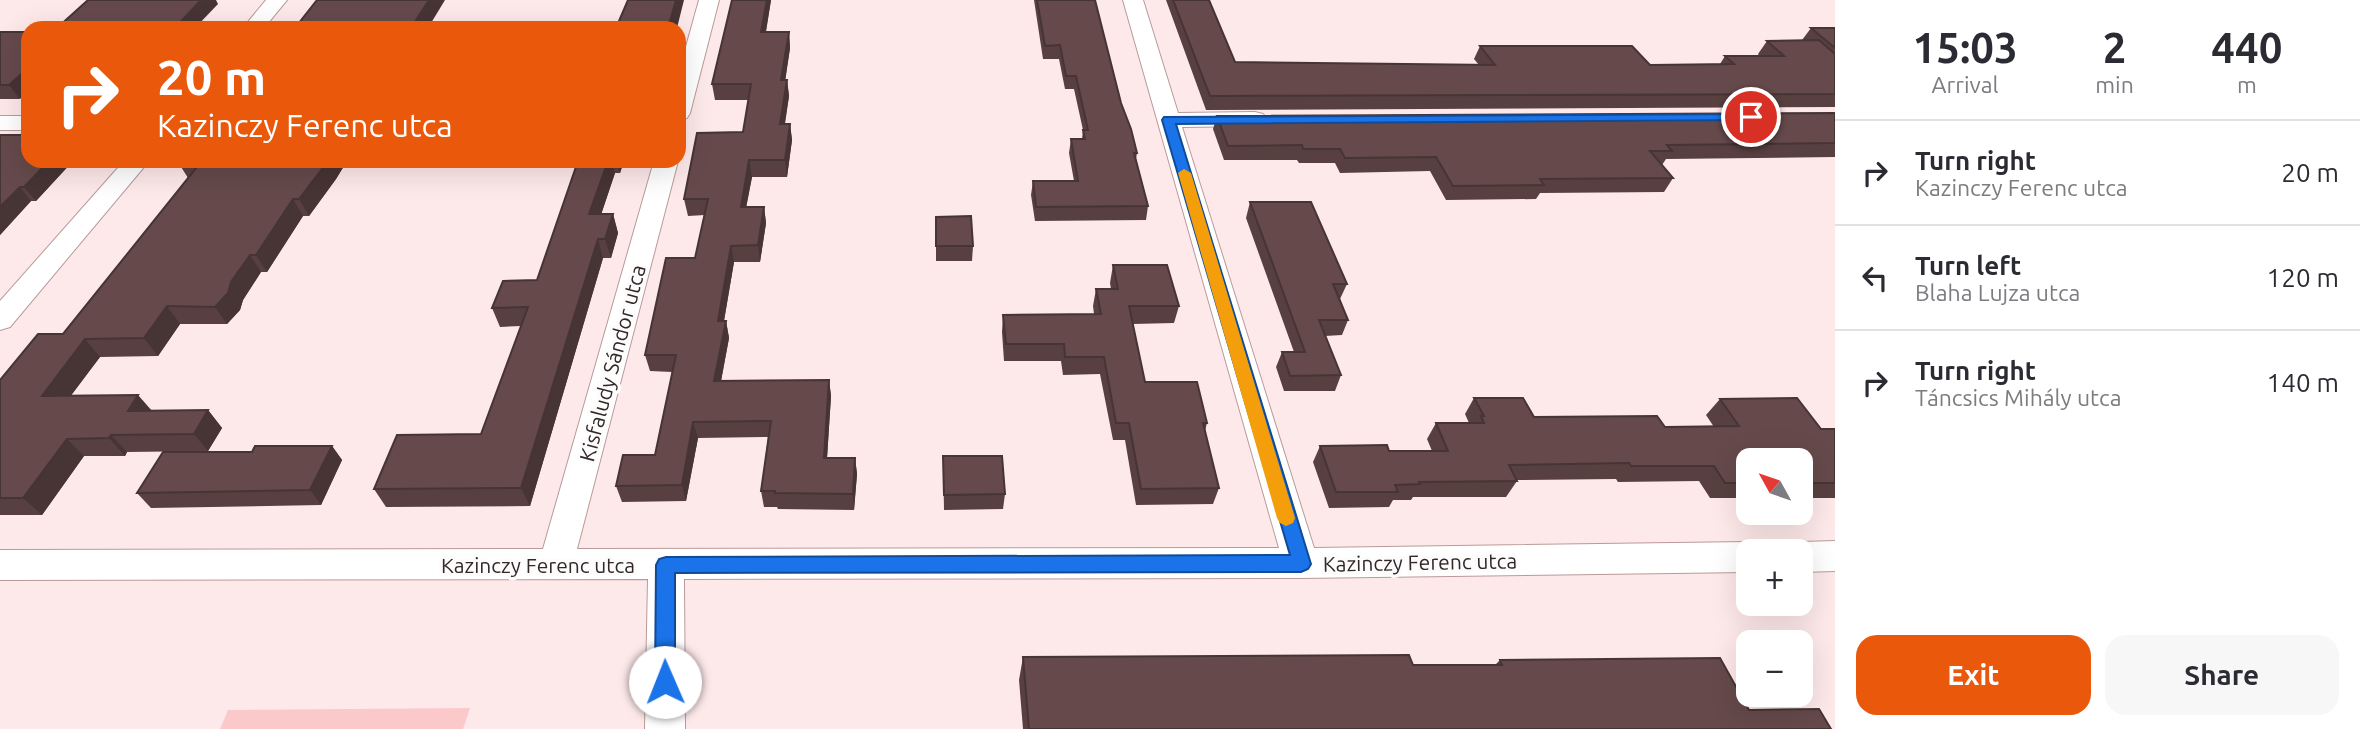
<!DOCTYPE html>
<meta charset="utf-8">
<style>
body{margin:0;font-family:Ubuntu,sans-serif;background:#f7f7f7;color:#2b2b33;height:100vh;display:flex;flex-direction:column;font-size:26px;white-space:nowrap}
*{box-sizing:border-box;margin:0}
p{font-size:23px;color:#7c7c81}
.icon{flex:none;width:38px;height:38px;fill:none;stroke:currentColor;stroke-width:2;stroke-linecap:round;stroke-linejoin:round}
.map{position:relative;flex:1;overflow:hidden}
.sheet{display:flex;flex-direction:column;background:#fff;width:525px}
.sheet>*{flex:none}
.guide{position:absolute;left:21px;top:21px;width:665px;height:147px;border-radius:21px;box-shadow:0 7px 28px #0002;background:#ea580c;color:#fff;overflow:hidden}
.needle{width:46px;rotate:310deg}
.controls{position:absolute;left:1736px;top:448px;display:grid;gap:14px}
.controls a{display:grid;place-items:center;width:77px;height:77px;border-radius:14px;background:#fff;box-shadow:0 7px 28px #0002;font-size:35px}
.pin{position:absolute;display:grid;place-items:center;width:60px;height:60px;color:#fff;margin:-30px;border:4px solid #fff;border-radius:50%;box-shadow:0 2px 7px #0007}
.me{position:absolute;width:77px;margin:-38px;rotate:359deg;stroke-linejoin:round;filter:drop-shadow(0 0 5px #0008)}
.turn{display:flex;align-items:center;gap:24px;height:147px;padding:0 21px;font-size:32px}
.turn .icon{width:91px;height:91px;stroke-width:2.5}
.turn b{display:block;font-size:49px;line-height:60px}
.eta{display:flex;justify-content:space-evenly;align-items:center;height:119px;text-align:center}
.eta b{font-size:42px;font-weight:600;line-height:49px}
.button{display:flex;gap:14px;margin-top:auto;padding:14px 21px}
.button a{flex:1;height:80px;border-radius:21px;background:#ea580c;color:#fff;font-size:28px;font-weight:600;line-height:80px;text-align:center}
.button a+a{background:#f7f7f7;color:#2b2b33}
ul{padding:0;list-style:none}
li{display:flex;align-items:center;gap:21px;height:105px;padding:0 21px;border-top:2px solid #e1e1e2}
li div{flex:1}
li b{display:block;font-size:26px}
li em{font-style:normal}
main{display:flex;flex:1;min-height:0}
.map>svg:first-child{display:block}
</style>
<main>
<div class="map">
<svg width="1835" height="729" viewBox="0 0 1835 729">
<rect width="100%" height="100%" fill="#fee9ea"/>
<polygon fill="#fcc9cb" points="470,708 463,729 220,729 228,710"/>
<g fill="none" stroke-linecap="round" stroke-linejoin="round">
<defs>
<g id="minor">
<polygon points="266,0 287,0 264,28 243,28"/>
<polygon points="699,0 719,0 690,113 687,118 679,120 679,72"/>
<polygon points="1123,0 1143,0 1178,113 1255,112 1263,114 1267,119 1263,124 1255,126 1182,127 1314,548 1748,542 1760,546 1763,551 1748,551 1748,572 1301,578 684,579 685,729 645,729 648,579 0,580 0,550 543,549 654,161 678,161 577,549 1279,548"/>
<rect x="0" y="116" width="28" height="14"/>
<polygon points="124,161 149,161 10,327 0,330 0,301"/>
<polygon points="1835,541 1835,571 1801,572 1801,551 1786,551 1789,546 1801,542"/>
</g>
</defs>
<use href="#minor" stroke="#b99a9a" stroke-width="2"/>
<use href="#minor" fill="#fff" fill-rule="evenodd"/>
</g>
<g fill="#584040">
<polygon points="732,0 771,0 766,32 789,32 790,48 785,80 787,80 789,96 785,124 790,124 792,140 787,177 752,177 746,207 764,207 766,223 760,262 734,262 724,321 726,321 729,338 721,381 829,380 831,396 827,458 855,458 857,474 854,510 778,509 777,507 764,507 761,491 768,437 698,438 686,501 622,502 616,486 655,455 672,372 650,371 645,355 695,258 705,215 688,216 684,199 743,132 749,100 715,100 712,84"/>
<polygon points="1034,0 1095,0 1121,103 1137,153 1136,159 1148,206 1146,220 1035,221 1031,195 1033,181 1074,181 1069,153 1071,139 1082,139 1083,130 1074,89 1065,89 1059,59 1043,59"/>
<polygon points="1166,0 1209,0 1235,62 1479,65 1474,59 1480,46 1650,65 1720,64 1725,56 1759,56 1758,54 1767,41 1802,40 1811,28 1835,28 1835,107 1206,110"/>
<polygon points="0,32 20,99 0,99"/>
<polygon points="1835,113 1835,157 1666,159 1662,165 1673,178 1664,192 1540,193 1536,199 1446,200 1430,171 1340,173 1335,163 1299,163 1297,160 1224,160 1213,129 1217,116"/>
<polygon points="0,135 21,135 28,161 73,161 36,201 31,201 0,235"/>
<polygon points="347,161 336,179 309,216 303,216 267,272 261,272 243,300 240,310 227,324 180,324 158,356 100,357 71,395 152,411 208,410 222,428 208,451 127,452 125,456 84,456 42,515 0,515 0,380 63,334 188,178 178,162"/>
<polygon points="575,161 624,161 620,173 615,173 601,214 613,214 618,233 611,258 603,258 530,506 386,507 374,489 481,434 521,326 500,327 492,308 537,280 576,166"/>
<polygon points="1250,202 1347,284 1340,299 1348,320 1342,335 1325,336 1341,375 1335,391 1284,391 1276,367 1282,352 1294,352 1246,218"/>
<polygon points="936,217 973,246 972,261 936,261"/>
<polygon points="1113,265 1179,306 1174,323 1133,324 1145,382 1207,423 1205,431 1219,488 1213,504 1136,505 1125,440 1113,440 1100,374 1063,375 1061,361 1004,361 1002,332 1003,315 1094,314 1093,306 1096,289 1111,289 1110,283"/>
<polygon points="1474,398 1534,417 1665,427 1714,427 1706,415 1720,399 1821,429 1835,429 1835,498 1801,498 1801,460 1748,460 1748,498 1710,498 1699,481 1618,482 1616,479 1516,480 1517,481 1506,497 1413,497 1411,500 1393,500 1389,507 1329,508 1313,462 1320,446 1389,451 1432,451 1427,439 1436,423 1469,423 1465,414"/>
<polygon points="332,446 342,460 321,505 151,508 137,493 252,452"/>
<polygon points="943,456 1005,494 1003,509 944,510"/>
<polygon points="1023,657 1413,665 1495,665 1500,660 1749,710 1831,729 1023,729 1019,680"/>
</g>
<g fill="#473434">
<polygon points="201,0 216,0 218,4 195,28 175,28"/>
<polygon points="429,0 445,0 428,28 411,28"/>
<polygon points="676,0 684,0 677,28 668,28"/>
<polygon points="767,0 771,0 763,48 761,32"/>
<polygon points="789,32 790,48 783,96 781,80"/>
<polygon points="28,68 28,91 20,99 9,85"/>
<polygon points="787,80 789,96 782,140 780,124"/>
<polygon points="790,124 792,140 787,177 785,160"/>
<polygon points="749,160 752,177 743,224 741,207"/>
<polygon points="49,161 73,161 36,201 24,187"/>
<polygon points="328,161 347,161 336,179 309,216 299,199"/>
<polygon points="608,161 611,161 615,173 595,233 589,214"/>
<polygon points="617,161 624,161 620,173"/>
<polygon points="20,187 31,201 0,235 0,207"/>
<polygon points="293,199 303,216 267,272 256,255"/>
<polygon points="764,207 766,223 760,262 758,245"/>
<polygon points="613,214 618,233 611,258 605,239"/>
<polygon points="598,239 603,258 530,506 521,488"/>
<polygon points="731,246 734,262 721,338 718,321"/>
<polygon points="250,255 261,272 243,300 240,310 227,324 215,307"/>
<polygon points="167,306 180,324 158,356 144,338"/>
<polygon points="726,321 729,338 718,397 714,381"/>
<polygon points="85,339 100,357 58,413 42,396"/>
<polygon points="829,380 831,396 826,474 824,458"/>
<polygon points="138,395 153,412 128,411"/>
<polygon points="208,410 222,428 208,451 194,434"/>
<polygon points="693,422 698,438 686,501 682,485"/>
<polygon points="111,435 127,452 125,456 109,438"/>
<polygon points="67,439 84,456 42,515 23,498"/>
<polygon points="332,446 342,460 321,505 310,490"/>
<polygon points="855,458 857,474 854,510 853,494"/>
</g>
<g fill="#664a4b" stroke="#473434" stroke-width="2">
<polygon points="88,0 201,0 175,28 57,28"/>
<polygon points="317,0 429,0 411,28 295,28"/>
<polygon points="628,0 676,0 668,28 616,28"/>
<polygon points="732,0 767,0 761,32 789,32 781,80 787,80 780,124 790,124 785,160 749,160 741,207 764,207 758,245 731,246 718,321 726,321 714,381 829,380 824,458 855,458 853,494 775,493 775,491 761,491 771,421 693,422 682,485 616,486 623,455 655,455 676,355 645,355 666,258 695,258 708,199 684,199 697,133 743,132 751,84 712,84"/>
<polygon points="1037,0 1095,0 1121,103 1131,129 1137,153 1134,153 1148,206 1036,207 1033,181 1078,181 1071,139 1085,139 1083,130 1088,130 1076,76 1066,76 1060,45 1045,46"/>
<polygon points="1173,0 1209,0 1235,62 1495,65 1480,46 1632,46 1650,65 1734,64 1725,56 1784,56 1767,41 1819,40 1835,54 1835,94 1210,96"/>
<polygon points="1811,28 1835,28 1835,48"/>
<polygon points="0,32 28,32 28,68 9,85 0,85"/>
<polygon points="1835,113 1835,143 1667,145 1672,151 1650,151 1673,178 1540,179 1544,185 1453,186 1436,157 1345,158 1340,149 1303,149 1302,145 1228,146 1217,116"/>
<polygon points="28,128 28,161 49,161 24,187 20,187 0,207 0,135 21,135"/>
<polygon points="179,161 328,161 299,199 293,199 256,255 250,255 231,282 228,293 215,307 167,306 144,338 85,339 42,396 138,395 128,411 208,410 194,434 111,435 109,438 67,439 23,498 0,498 0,380 38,334 63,334 201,162 178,162"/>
<polygon points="578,161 608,161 589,214 613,214 605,239 598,239 521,488 374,489 397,435 481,434 528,307 492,308 503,281 537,280"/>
<polygon points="1250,202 1311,202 1347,284 1333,284 1348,320 1319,320 1341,375 1290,376 1282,352 1305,352"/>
<polygon points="971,216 973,246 936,246 936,217"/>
<polygon points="1113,265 1167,265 1179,306 1129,306 1145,382 1197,382 1207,423 1203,423 1219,488 1141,489 1129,423 1116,423 1104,357 1065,357 1064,344 1006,344 1003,315 1101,314 1096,289 1118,289"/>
<polygon points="1474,398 1523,398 1534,417 1657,416 1665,427 1739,426 1720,399 1797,398 1821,429 1835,429 1835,483 1801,483 1801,460 1748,460 1748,483 1725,483 1714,466 1631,466 1629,463 1509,465 1517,481 1419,482 1420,484 1395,485 1398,492 1336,492 1320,446 1387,445 1389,451 1448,451 1436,423 1484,423 1481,416 1484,416"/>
<polygon points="255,446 332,446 310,490 137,493 163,452 252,452"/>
<polygon points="943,456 1002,456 1005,494 944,495"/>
<polygon points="1409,655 1413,665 1502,665 1500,660 1720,658 1749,710 1819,709 1831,729 1029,729 1023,657"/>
</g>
<polygon fill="#1a73e8" stroke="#114b97" stroke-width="2" points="1751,114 1757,117 1755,120 1176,124 1311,564 1308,569 1301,572 675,573 675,682 672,689 665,692 658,689 655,682 656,565 659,559 666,557 1290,555 1162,120 1164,117"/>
<polygon fill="#f59e0b" points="1184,169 1191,173 1295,518 1293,523 1286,526 1280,523 1277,518 1178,173"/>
<g text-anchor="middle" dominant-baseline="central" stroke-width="7" stroke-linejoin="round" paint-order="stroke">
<g font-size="21" fill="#332727" stroke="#fcfcfc">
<text transform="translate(612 363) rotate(-75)">Kisfaludy Sándor utca</text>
<text transform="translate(1420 562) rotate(-1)">Kazinczy Ferenc utca</text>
<text x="538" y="565">Kazinczy Ferenc utca</text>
</g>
</g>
</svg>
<div class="controls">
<a><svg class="needle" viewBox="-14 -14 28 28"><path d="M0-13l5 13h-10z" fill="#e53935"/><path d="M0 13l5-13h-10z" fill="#7c7c81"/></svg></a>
<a>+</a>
<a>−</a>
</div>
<div class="pin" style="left:1751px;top:117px;background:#d93025"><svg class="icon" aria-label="arrive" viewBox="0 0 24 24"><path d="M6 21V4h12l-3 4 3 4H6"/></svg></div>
<svg class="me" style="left:665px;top:682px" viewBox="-20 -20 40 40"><circle r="19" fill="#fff"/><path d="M0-13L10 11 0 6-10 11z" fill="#1a73e8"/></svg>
<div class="guide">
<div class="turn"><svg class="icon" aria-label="right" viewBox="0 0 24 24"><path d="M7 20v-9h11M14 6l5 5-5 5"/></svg><div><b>20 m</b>Kazinczy Ferenc utca</div></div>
</div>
</div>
<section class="sheet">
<div class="eta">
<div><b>15:03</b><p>Arrival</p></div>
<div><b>2</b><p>min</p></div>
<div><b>440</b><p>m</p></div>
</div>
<ul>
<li><svg class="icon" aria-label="right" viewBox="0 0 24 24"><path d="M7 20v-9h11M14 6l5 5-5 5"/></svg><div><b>Turn right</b><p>Kazinczy Ferenc utca</p></div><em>20 m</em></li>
<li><svg class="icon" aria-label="left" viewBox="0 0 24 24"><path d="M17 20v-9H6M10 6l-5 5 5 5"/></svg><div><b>Turn left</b><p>Blaha Lujza utca</p></div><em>120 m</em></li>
<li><svg class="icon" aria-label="right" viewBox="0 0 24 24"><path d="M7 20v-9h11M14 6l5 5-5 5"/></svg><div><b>Turn right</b><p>Táncsics Mihály utca</p></div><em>140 m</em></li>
</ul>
<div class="button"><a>Exit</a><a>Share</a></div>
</section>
</main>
